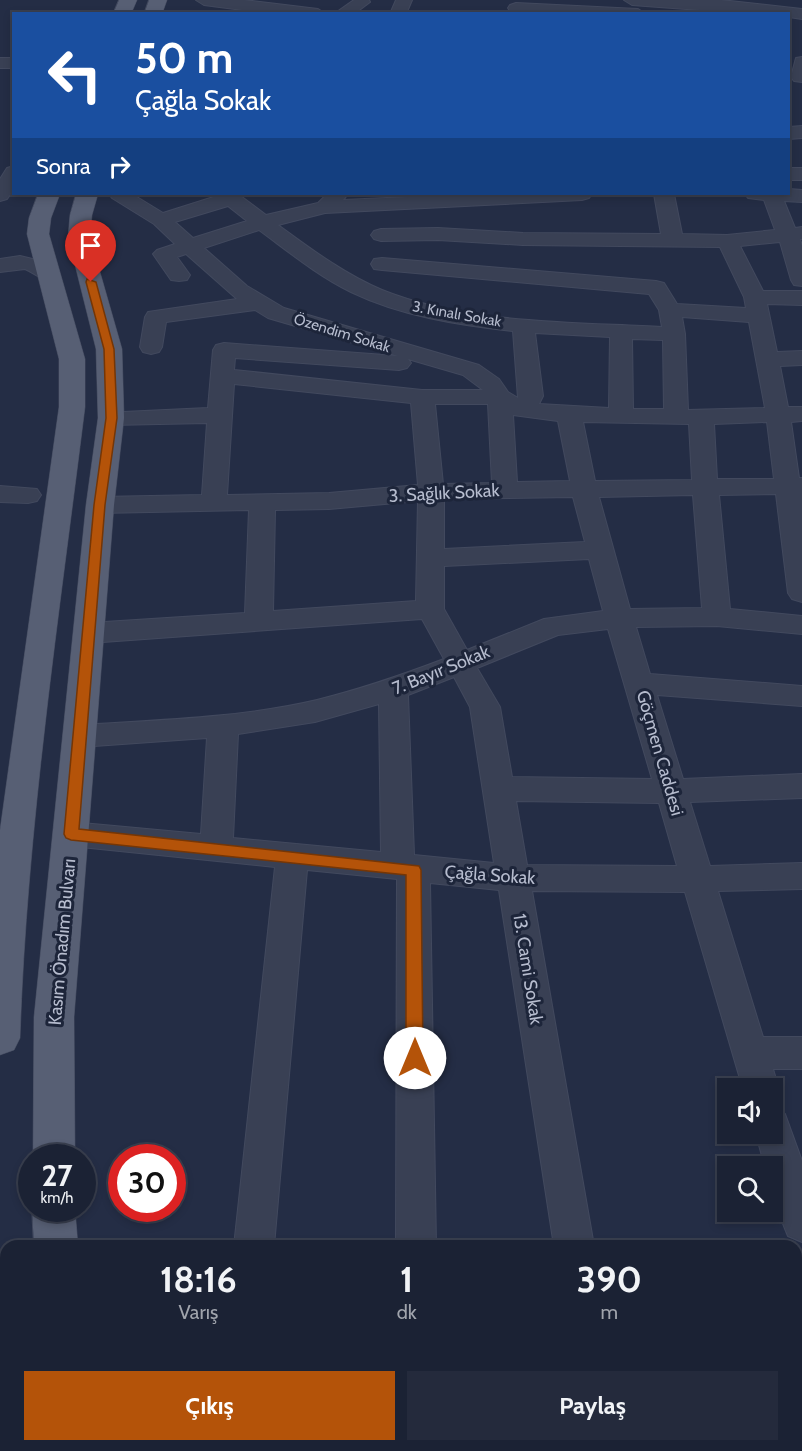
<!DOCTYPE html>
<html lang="tr">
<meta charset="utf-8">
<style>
body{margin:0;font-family:Cabin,sans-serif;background:#242a3c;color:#f1f3f6;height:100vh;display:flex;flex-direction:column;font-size:22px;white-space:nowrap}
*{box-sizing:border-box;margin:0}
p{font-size:20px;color:#a0a4ac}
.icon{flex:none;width:33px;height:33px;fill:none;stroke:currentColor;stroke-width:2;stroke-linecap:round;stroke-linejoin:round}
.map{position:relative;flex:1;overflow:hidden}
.sheet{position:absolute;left:0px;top:1240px;width:802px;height:212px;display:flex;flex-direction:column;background:#1b2234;border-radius:18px 18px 0 0;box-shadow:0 3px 9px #0003,0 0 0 2px #393f4f}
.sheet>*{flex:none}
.banner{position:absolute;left:12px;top:12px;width:778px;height:183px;border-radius:0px;box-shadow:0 3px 9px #0003,0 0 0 2px #393f4f;background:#1a4fa0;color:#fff;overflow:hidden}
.tools{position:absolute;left:717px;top:1078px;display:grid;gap:12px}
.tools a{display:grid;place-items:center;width:66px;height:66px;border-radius:0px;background:#1b2234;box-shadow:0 3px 9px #0003,0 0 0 2px #393f4f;font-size:30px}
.speed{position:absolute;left:18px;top:1144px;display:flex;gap:12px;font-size:30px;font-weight:700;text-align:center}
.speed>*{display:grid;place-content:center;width:78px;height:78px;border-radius:50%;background:#1b2234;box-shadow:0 3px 9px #0003,0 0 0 2px #393f4f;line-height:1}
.speed small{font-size:15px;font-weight:400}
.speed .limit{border:9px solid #d22;background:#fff;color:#111}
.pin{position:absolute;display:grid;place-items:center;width:51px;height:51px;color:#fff;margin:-62px -26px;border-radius:50% 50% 50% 0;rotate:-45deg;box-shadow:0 0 6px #0007}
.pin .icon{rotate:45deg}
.me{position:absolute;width:66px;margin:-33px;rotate:0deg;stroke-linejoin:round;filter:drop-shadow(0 0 4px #0008)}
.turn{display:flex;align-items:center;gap:21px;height:126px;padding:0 24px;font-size:27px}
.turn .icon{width:78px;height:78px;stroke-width:2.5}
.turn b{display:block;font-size:42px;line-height:51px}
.then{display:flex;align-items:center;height:57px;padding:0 24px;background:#0003;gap:12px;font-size:22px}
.eta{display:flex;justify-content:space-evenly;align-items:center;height:102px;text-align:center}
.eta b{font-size:36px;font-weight:800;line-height:42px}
.button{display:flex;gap:12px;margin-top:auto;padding:12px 24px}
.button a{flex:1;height:69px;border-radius:0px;background:#b45309;color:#fff;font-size:24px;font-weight:800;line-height:69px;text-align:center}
.button a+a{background:#242a3c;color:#f1f3f6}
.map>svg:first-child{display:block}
</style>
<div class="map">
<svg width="802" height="1451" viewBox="0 0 802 1451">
<rect width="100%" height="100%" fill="#242d45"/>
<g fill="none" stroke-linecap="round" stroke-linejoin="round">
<defs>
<g id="street">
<polygon points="196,0 244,0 318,9 326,14 274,14 204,5"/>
<polygon points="354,0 369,0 370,2 354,14 334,14"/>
<polygon points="396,0 412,0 406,14 390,14"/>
<polygon points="624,0 721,0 802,9 802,19 789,17 789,14 754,14 632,5"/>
<polygon points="516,3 638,9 646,14 510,11 508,8 510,5"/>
<polygon points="802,57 802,82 794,81 791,77 796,58"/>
<rect x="0" y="58" width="14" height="10"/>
<polygon points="802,126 802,138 789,139 789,127"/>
<polygon points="14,166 14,189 7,199 0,201 0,179 7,168"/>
<rect x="789" y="168" width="13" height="12"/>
<path d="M789,189L802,190V202L784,201L795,228L802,227V239H800L802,246V286L794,285L791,280L780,242L740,246L763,291H802V305L767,304L777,352L802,351V365L780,366L788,407H802V421L791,422L799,478H802V602L792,599L788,593L776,494L719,495L730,609L802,616V634L717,626L636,627L650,674L802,686V706L657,695L683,779L802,774V798L690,802L710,866L802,863V889L718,891L763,1037H802V1069H773L779,1089L772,1101V1089H743L685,892L532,891L594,1246H554L499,890L430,883L436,1246H396L397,879L307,870L274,1246H234L275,867L71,846L60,843L55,834L60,825L71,822L201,834L207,738L80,747L69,744L65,736L69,728L80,725C159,720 240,718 317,700C361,689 402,675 444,659L422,619L89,643L79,640L75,633L79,626L89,623L245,613L249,510L100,513L91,511L87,505L91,499L100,497L202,495L207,423L111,425L102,423L99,418L102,413L208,408L213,350L216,345L224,343L398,356L268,318L255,310L166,322L162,347L159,352L151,354L143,352L140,347L145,317L148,312L237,299L186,254L177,257L190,275L187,280L179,281L171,280L153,254L157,250L175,244L154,224L112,198L109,194H132L163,213L223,194H243L242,197L266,215L318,203L327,194H348L343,200L473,194H592L589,198L582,200L325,213L278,225C311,249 344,274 382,290C466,324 573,322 662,327L659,310L649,294L382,270L374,269L371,264L374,259L382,258L656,281L664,283L677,304L746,308L744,297L720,247L523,245L438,240L381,241L374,239L371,235L374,231L381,229L438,228L523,233L661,234L654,194H674L682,234L727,235L775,230L764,200L748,198L745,194H789ZM228,206L247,221L193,238L175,222ZM259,230C289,252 318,276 351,292C401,316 458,325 513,331L518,398L508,392L499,379L479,365L284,308L247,286L204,248ZM682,317L749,322L765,408L688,410L685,334ZM535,333L610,337L609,408L539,404L543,396ZM632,339L663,340L664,409H633ZM235,358L399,370L407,368L411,363L408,359L463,375L483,390H422L234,370ZM234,384L411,403L418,485L329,493L227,495ZM435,404H488L492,483L443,484ZM513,415L558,421L570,481L517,482ZM583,422L689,424L692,480L595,481ZM767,422L774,479H717L714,424ZM693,495L702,608L630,609L599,497ZM573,497L585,542L444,549V499ZM418,501L416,601L273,611L275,510L329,509ZM589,559L603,611L544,619L467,650L444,609V566ZM608,629L652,779L512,777L500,707L477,668L558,635ZM454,677L470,707L494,863L414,855L408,695ZM379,704L381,852L233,838L238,734L315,722ZM516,801L659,803L677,866L527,865Z"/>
<path d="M20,256L45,262L60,275L57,280C43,283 37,274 25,269L0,272V259Z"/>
<polygon points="0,486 37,489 41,495 37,501 28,503 0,502"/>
<path d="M772,1109L785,1114L802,1161V1242L788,1236C778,1213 772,1192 772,1167H765L756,1134H772Z"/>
<rect x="214" y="1446" width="44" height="5"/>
<polygon points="585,1446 629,1446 630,1451 586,1451"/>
</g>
<g id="secondary">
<rect x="0" y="1387" width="6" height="48"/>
<polygon points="388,1446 485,1446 487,1451 390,1451"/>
</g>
<g id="primary">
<polygon points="119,0 137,0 131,14 113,14"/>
<polygon points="149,0 167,0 162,14 144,14"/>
<path d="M38,194H60L51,218L49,234L85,359V407C59,617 27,827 20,1038L14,1050L0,1055V830L59,407V359L27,234L29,218Z"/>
<polygon points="76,194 98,194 92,215 90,237 122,349 124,418 114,505 74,1017 75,1158 33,1158 34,1017 86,505 98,418 96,349 68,237 70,215"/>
<polygon points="32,1209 75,1209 78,1246 34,1246"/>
<rect x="47" y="1446" width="48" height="5"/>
</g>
</defs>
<use href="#street" stroke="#42495e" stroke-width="2"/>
<use href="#secondary" stroke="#42495e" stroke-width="1"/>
<use href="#primary" stroke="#42495e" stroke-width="1"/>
<use href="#street" fill="#394054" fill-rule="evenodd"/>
<use href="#secondary" fill="#464e68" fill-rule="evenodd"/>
<use href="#primary" fill="#575f74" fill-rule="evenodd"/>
</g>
<polygon fill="#b45309" stroke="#753606" stroke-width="1.5" points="87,279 96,282 114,349 117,418 105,505 79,829 419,866 421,870 423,1058 420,1063 415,1065 409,1063 406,1058 406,875 71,840 66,838 64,834 94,505 106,418 104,349 86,282"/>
<g text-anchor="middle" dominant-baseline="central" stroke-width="6" stroke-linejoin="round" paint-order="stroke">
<g font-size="15" fill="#b6bcce" stroke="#1d253a">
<text transform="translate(457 314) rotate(10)">3. Kınalı Sokak</text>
<text transform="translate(342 333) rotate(17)">Özendim Sokak</text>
</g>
<g font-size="18" fill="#b6bcce" stroke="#1d253a">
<text transform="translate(444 493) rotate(-3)">3. Sağlık Sokak</text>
<text transform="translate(441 670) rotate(-22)">7. Bayır Sokak</text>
<text transform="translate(660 753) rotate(74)">Göçmen Caddesi</text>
<text transform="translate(490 875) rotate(4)">Çağla Sokak</text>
<text transform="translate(62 942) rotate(-85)">Kasım Önadım Bulvarı</text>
<text transform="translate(528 969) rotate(81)">13. Cami Sokak</text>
</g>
</g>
</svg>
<div class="tools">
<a><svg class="icon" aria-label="sound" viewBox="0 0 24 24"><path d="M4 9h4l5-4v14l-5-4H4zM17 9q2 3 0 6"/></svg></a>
<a><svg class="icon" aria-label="search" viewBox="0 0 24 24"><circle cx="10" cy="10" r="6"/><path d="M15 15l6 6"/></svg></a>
</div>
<div class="speed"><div>27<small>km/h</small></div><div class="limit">30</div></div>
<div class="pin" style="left:91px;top:282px;background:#d93025"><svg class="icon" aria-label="arrive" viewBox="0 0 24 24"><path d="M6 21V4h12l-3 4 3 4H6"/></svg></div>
<svg class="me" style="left:415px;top:1058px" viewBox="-20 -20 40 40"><circle r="19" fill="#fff"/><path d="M0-13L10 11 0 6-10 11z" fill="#b45309"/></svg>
<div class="banner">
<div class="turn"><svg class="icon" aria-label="left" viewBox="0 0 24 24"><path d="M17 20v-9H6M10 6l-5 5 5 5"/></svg><div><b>50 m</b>Çağla Sokak</div></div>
<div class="then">Sonra<svg class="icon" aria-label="right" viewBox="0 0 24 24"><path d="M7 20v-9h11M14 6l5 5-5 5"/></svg></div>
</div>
<section class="sheet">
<div class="eta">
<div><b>18:16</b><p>Varış</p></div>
<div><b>1</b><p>dk</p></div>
<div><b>390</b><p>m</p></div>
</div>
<div class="button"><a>Çıkış</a><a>Paylaş</a></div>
</section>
</div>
